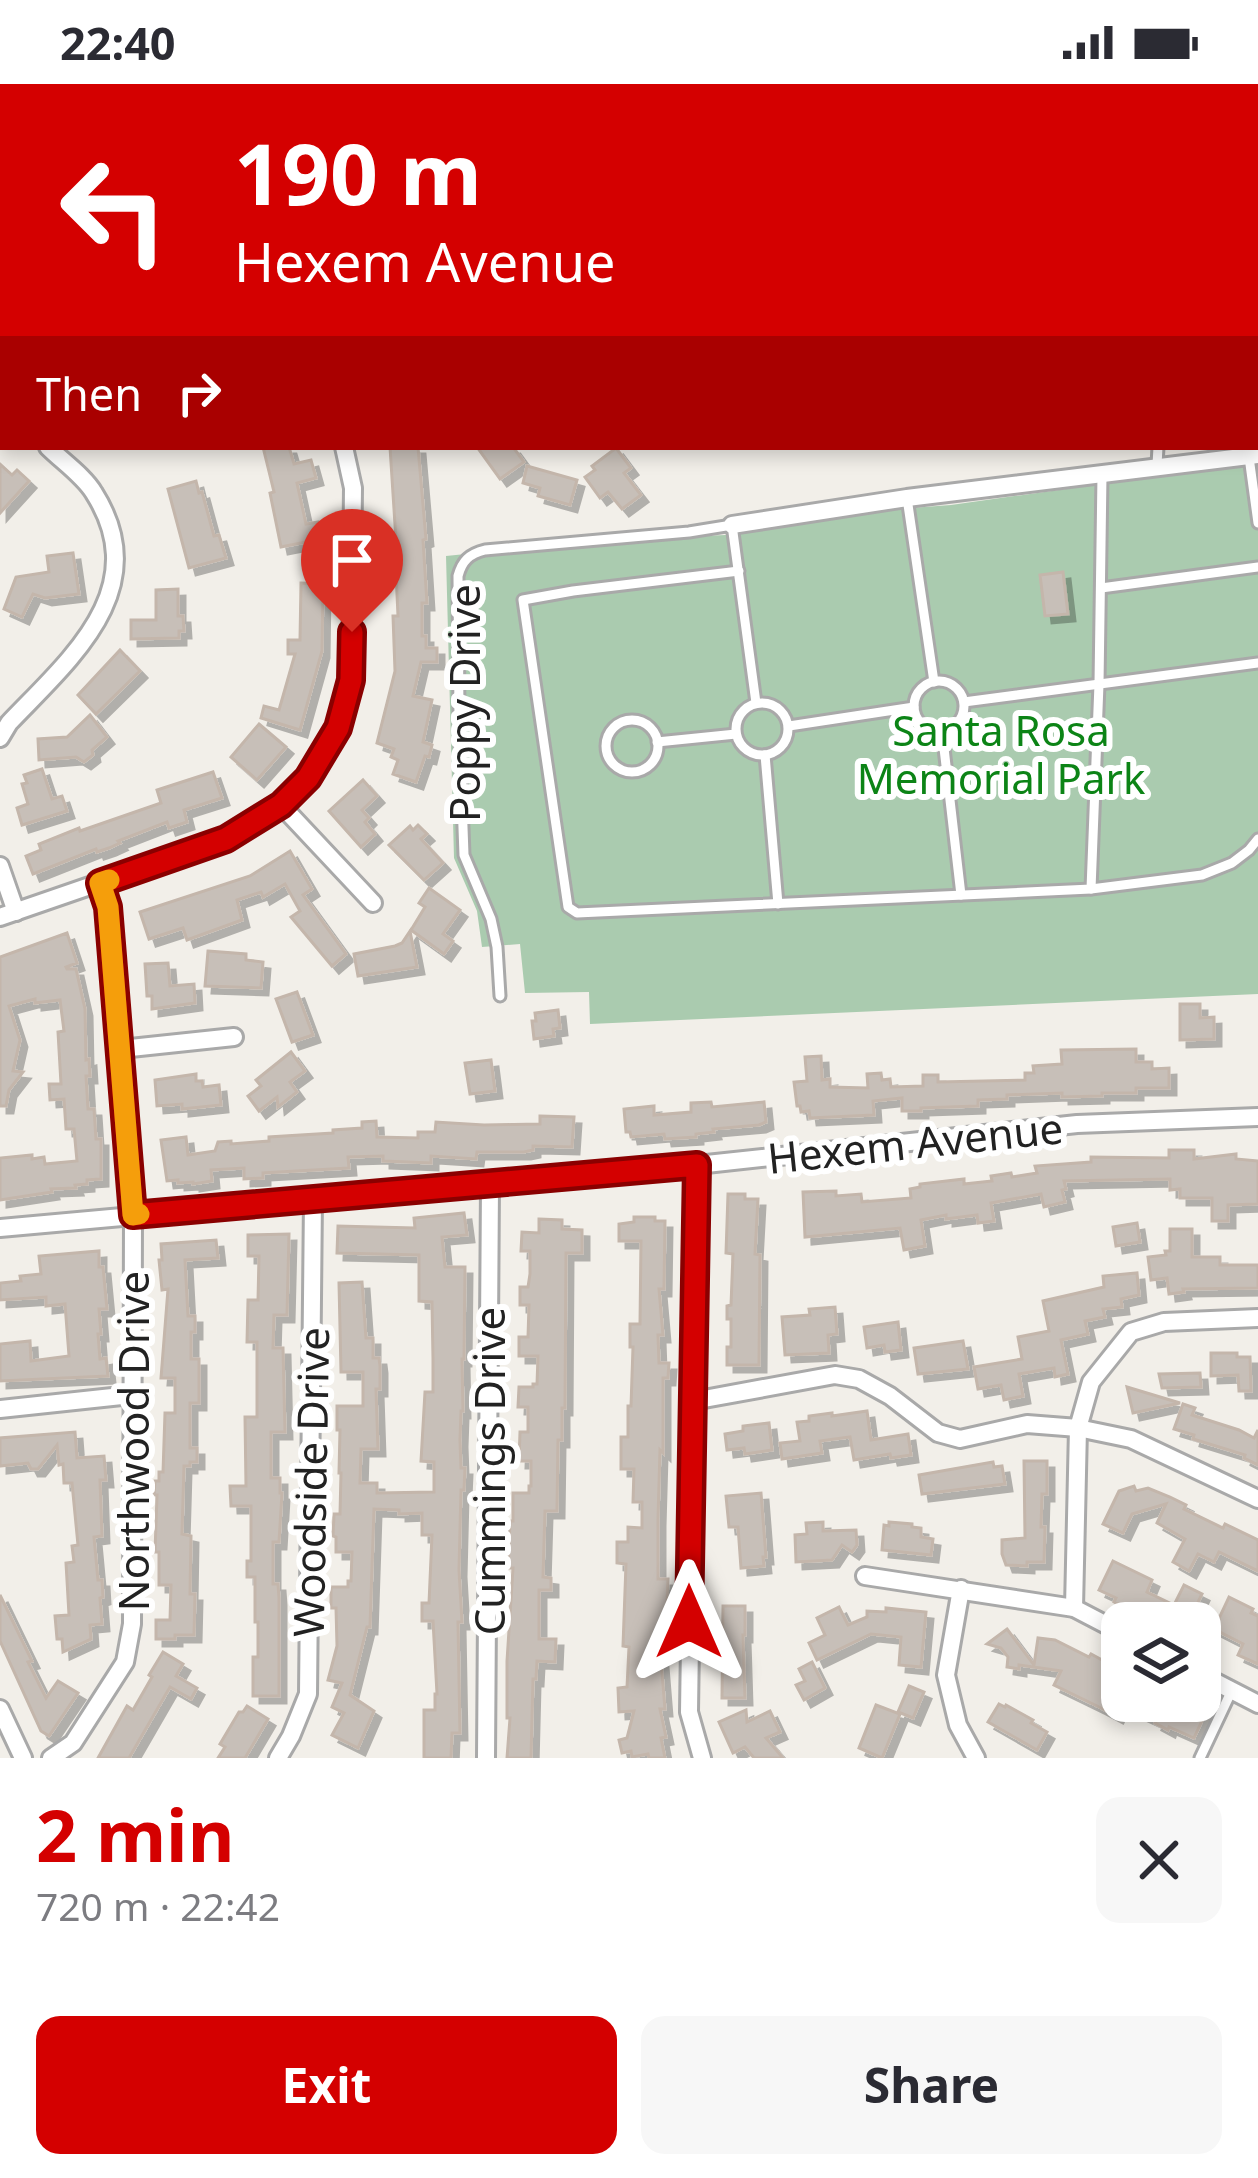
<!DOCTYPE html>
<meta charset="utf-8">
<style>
body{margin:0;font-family:"Noto Sans",sans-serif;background:#f7f7f7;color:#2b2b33;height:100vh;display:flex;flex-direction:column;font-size:45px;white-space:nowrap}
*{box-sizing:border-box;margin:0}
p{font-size:39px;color:#7c7c81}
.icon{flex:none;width:66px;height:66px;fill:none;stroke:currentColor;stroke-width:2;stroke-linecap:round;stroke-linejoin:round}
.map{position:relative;height:1674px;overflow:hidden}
.side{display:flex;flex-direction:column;background:#fff;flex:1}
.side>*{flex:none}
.guide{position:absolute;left:0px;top:0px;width:1260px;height:366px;box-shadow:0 6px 18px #0003;background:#d40000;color:#fff;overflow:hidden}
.controls{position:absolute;left:1101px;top:1518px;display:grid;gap:24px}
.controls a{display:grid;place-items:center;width:120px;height:120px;border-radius:24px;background:#fff;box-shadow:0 6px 18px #0003;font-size:60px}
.pin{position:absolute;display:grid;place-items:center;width:102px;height:102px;color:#fff;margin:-123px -51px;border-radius:50% 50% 50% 0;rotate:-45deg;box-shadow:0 0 12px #0007}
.pin .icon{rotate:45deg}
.me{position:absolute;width:132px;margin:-66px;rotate:0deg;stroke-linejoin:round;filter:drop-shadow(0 0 9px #0008)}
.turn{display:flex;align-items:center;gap:42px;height:252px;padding:0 36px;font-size:54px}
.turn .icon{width:156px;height:156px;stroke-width:2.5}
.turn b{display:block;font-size:84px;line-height:102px}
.then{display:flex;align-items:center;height:114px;padding:0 36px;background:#0003;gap:24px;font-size:45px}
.round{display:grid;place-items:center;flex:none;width:126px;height:126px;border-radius:24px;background:#f7f7f7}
.head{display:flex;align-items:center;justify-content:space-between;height:204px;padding:0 36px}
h1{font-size:72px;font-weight:700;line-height:90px;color:#d40000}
.primary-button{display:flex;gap:24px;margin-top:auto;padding:24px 36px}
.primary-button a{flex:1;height:138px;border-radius:24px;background:#d40000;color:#fff;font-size:48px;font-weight:700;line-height:138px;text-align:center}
.primary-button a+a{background:#f7f7f7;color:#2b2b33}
.status{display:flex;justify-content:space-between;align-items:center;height:84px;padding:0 60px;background:#fff;direction:ltr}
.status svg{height:33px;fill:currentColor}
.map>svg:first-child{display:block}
</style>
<div class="status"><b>22:40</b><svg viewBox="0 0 49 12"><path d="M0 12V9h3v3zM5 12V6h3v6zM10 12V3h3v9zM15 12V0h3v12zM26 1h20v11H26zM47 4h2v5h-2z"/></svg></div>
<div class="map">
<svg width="1258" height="1674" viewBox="0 0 1258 1674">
<defs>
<filter id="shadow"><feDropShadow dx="7" dy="7" stdDeviation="0" flood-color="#0004"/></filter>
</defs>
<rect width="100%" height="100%" fill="#f2efe9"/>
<polygon fill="#aacbaf" points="1258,378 1258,910 590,940 589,908 525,909 520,860 482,863 477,827 454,774 446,472 596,457 725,451 871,427 951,421"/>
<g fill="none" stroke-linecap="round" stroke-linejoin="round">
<polyline stroke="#aad3df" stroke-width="4.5" points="897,0 898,3"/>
</g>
<g fill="#c7bfb8" stroke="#c4b6ab" stroke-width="3" filter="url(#shadow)">
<polygon points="263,363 289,363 294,380 311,376 316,394 297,399 306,440 318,438 321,455 281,463 270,409 274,408"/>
<polygon points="390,363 418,363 426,455 423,456 427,519 422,519 422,552 426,552 426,564 437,564 437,578 421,578 413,612 432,616 423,658 432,661 429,673 425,672 416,698 393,690 398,676 391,673 394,665 377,659 395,587 393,532 398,532 396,489 393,489 392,472 397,472"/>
<polygon points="477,363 513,363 524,378 500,395"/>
<polygon points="616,364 631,384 624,389 641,411 622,425 608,408 600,414 585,393 595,386 592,382"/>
<polygon points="0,380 12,391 17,386 29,397 0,429"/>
<polygon points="527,382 577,396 570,421 538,412 540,404 523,399"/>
<polygon points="196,397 199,409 202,408 214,452 219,451 226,474 189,484 168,405"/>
<polygon points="73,469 79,510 45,514 33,510 22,533 4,525 16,493 49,488 47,472"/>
<polygon points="1063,488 1068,530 1045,532 1040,491"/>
<polygon points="301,499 323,500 322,567 300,646 261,634 264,622 279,626 295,570 288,570 288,556 300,556"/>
<polygon points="178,505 178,532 183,532 184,547 179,547 179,554 131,555 131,536 156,536 156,506"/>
<polygon points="120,566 140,587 96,630 78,611"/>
<polygon points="90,631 107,653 92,666 93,671 84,678 76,673 39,676 38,655 67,653"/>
<polygon points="259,640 286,663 257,696 231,673"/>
<polygon points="42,685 52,715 62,712 67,727 22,741 17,724 28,720 22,700 27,699 24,691"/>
<polygon points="213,688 222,714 184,726 187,738 169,744 167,738 118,757 120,759 109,764 97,768 96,765 33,790 26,772 41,766 39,760 79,744 80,747 161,719 157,706"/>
<polygon points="363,696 377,712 362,726 369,734 365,738 375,750 361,763 329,727"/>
<polygon points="418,741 427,750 421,755 443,779 424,796 389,761 410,742 413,746"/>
<polygon points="290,767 312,805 303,811 346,870 332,882 291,833 300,827 285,800 263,813 261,808 237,816 242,836 187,856 183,844 149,855 140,828 250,792"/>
<polygon points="429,804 460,826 443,850 453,857 444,870 411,846 425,823 419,819"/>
<polygon points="410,847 417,883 358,892 354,870 395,862 402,859"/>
<polygon points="67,849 77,879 66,883 67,885 76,885 85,925 86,976 89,975 90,992 86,992 88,1025 94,1025 96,1055 101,1055 101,1095 87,1096 87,1100 75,1101 76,1104 51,1105 52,1108 0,1116 0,1074 32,1071 32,1075 44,1073 45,1080 77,1077 74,1045 66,1045 64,1015 50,1016 49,1000 61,1000 58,948 64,947 60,916 35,919 35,915 9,922 20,956 13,987 23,988 9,1006 6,1022 0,1022 0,873"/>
<polygon points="208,867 246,870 246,876 263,878 261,904 205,902"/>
<polygon points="168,879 170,902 194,900 195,919 152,925 152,912 147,912 145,880"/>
<polygon points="297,908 313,951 292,958 276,915"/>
<polygon points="1180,920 1200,920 1200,934 1214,933 1214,955 1180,956"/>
<polygon points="558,926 560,944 553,945 554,952 534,955 532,937 536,937 535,929"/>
<polygon points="1136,965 1136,978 1152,978 1152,985 1169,984 1169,1004 1136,1004 1136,1009 1102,1009 1102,1012 1062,1013 1062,1009 1007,1011 1007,1015 978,1016 978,1022 921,1024 921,1027 902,1027 902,1014 873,1017 874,1031 810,1034 809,1027 801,1028 800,1022 797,1022 794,998 807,997 805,973 821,972 822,996 830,995 830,1003 868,1004 867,990 881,989 882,996 890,995 891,1003 923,1002 923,991 938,991 938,998 1025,996 1025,989 1034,989 1033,982 1062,980 1061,966"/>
<polygon points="291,968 305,987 290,998 297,1008 278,1023 277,1013 259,1027 248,1012 261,1002 256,996"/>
<polygon points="491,976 495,1007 470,1010 465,979"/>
<polygon points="196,990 196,997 202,997 203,1003 219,1001 221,1021 182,1025 182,1020 157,1022 155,996"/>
<polygon points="711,1018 712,1023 764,1018 766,1038 759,1041 713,1045 714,1048 696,1050 696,1053 665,1055 664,1050 631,1053 630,1048 626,1048 624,1025 654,1022 654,1031 691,1028 691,1019"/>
<polygon points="540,1032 574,1033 572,1063 533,1062 533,1066 524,1068 477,1068 476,1075 431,1072 431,1079 383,1077 383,1072 348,1073 349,1084 263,1089 263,1094 244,1095 244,1084 211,1086 212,1097 193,1100 193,1098 178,1099 178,1096 167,1097 161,1056 186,1053 188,1071 215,1067 218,1058 231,1057 231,1060 269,1057 269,1053 333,1049 333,1046 362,1044 362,1038 376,1037 377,1053 418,1054 418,1048 435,1048 436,1038 484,1041 540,1040"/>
<polygon points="1169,1066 1194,1066 1194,1075 1236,1070 1236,1075 1258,1077 1258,1120 1228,1121 1228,1137 1212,1137 1212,1114 1180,1114 1180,1105 1170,1106 1170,1095 1064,1097 1066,1105 1062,1106 1065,1118 1044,1123 1041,1110 991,1119 994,1137 978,1139 977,1131 946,1135 946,1131 921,1136 925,1162 904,1166 900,1144 805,1153 803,1108 836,1107 836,1112 861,1110 862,1118 911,1114 910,1105 920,1103 920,1100 964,1095 964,1100 992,1097 991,1092 1011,1089 1012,1093 1037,1089 1035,1082 1091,1078 1091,1073 1169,1074"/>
<polygon points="728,1110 745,1110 745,1115 758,1115 755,1170 760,1171 759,1281 727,1281 727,1263 731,1263 731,1235 727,1235 727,1222 731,1221 733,1170 726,1169"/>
<polygon points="464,1129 467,1151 442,1153 445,1183 465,1183 464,1275 462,1275 463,1327 461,1327 460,1356 461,1384 465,1384 464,1406 461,1406 459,1486 462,1538 458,1538 460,1649 452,1649 451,1674 424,1674 424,1626 435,1626 435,1610 437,1610 433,1537 422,1537 422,1519 429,1519 432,1451 422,1451 422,1429 399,1430 399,1426 374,1425 370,1543 367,1543 350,1611 374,1627 358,1664 332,1651 344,1629 332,1623 342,1599 328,1596 337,1562 336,1524 331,1524 331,1503 348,1503 348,1497 351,1497 352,1468 336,1468 336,1453 333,1452 334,1430 340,1430 341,1389 339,1389 340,1346 337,1346 337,1322 363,1322 363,1288 341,1288 339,1199 362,1198 366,1254 373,1254 373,1274 379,1274 380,1282 380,1305 376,1305 378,1365 361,1365 360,1399 377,1399 377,1409 434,1408 434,1378 421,1377 425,1308 433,1308 433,1275 432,1218 419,1217 419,1171 337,1169 338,1142 415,1144 414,1134"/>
<polygon points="634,1133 655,1133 655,1137 665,1137 664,1205 659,1205 663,1251 658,1251 659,1279 669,1279 668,1294 663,1294 663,1369 660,1366 658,1435 658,1495 668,1495 665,1564 660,1564 665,1625 660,1625 666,1653 661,1654 665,1674 649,1674 648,1670 632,1673 631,1667 622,1669 619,1656 627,1654 634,1627 619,1628 618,1604 627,1603 629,1563 623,1562 626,1480 617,1479 617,1458 628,1458 628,1443 642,1444 642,1418 633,1418 634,1385 621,1385 621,1353 628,1353 628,1322 631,1322 633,1263 630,1263 630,1240 640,1240 641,1157 619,1157 619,1140 634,1138"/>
<polygon points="539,1135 562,1136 562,1145 582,1146 582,1169 566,1169 565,1324 562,1324 562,1356 558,1356 557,1427 545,1427 543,1493 551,1494 551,1506 539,1506 539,1555 556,1555 555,1578 537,1577 536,1595 533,1595 531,1674 507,1674 510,1634 507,1634 507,1577 513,1484 508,1484 510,1437 513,1437 513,1409 529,1409 529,1402 531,1402 531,1377 519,1377 520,1348 528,1348 528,1323 518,1323 519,1303 533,1303 533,1300 537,1300 538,1272 519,1272 519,1253 528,1253 529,1221 520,1221 520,1203 528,1203 530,1190 530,1167 521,1167 522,1148 539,1149"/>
<polygon points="1137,1139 1140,1158 1116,1162 1113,1143"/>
<polygon points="1170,1145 1192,1145 1192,1173 1220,1173 1220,1181 1258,1181 1258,1204 1183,1205 1184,1208 1169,1210 1167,1194 1151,1196 1148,1173 1166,1171 1165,1167 1170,1167"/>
<polygon points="289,1150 287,1231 274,1231 273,1264 283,1264 285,1348 271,1348 271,1394 280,1394 280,1409 282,1409 279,1458 273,1458 273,1500 278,1500 279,1514 279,1612 253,1612 253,1573 258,1573 258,1538 255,1538 255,1493 247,1493 247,1477 251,1477 251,1422 231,1422 230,1402 246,1402 245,1333 257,1333 257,1258 247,1258 248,1216 258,1216 259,1172 248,1172 248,1151"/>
<polygon points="216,1156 218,1174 185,1176 188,1232 195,1232 195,1248 191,1248 191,1275 199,1275 199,1319 190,1319 190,1364 197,1364 197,1378 190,1378 190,1382 184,1382 182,1450 191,1452 190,1510 195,1510 194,1551 175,1551 175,1555 156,1555 156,1536 170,1536 171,1501 159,1501 159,1468 155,1468 157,1411 154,1411 155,1397 159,1397 159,1388 163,1388 165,1329 175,1329 175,1294 161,1294 168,1205 162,1206 159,1176 162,1176 161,1160"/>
<polygon points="99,1167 99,1183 103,1183 107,1225 99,1225 101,1250 98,1250 100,1275 106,1274 108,1292 0,1297 0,1260 30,1257 31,1277 69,1272 65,1220 46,1222 46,1213 0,1216 0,1199 21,1197 20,1192 41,1190 39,1172"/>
<polygon points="1137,1189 1139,1211 1121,1215 1122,1223 1103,1225 1105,1233 1085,1237 1088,1250 1061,1256 1068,1290 1055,1293 1054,1284 1019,1290 1023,1312 1004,1316 1001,1301 978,1305 974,1283 1022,1275 1018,1253 1049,1247 1043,1217 1104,1203 1103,1192"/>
<polygon points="835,1223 837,1250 828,1251 829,1269 785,1271 782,1233 810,1231 809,1225"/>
<polygon points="898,1238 901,1266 885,1268 884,1261 867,1264 864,1243"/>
<polygon points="963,1257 968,1285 918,1290 914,1264"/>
<polygon points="1211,1269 1237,1269 1237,1273 1250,1273 1251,1307 1239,1307 1238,1291 1211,1292"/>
<polygon points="1200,1289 1201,1303 1162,1304 1159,1290"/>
<polygon points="1127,1303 1180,1319 1133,1329"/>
<polygon points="1183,1320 1195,1324 1192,1331 1239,1346 1254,1354 1258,1346 1258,1381 1244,1374 1245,1371 1193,1355 1194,1351 1174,1345"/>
<polygon points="867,1327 871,1356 908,1350 911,1371 891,1374 890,1370 854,1376 850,1353 820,1357 822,1369 782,1375 780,1359 800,1357 797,1338 809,1337 809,1332 832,1329 832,1332"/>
<polygon points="769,1339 772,1366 745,1370 744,1364 727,1366 725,1350 743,1347 743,1342"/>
<polygon points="75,1348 77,1374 104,1372 106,1396 100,1396 102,1452 94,1453 98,1496 102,1496 103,1513 100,1514 102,1540 90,1541 91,1555 63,1568 62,1555 57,1555 55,1532 69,1531 66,1479 74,1478 72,1462 78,1461 72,1399 64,1399 63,1380 59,1381 57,1361 38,1385 31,1385 28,1379 0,1382 0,1354"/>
<polygon points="1024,1377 1047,1377 1047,1410 1042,1410 1041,1443 1045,1443 1044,1478 1027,1478 1027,1482 1006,1481 1002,1470 1002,1456 1025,1454"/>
<polygon points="993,1378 994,1383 1002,1382 1005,1400 922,1410 919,1391"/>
<polygon points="1134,1402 1136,1407 1148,1404 1170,1413 1186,1421 1184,1425 1223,1444 1225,1440 1258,1456 1258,1487 1219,1468 1214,1478 1198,1470 1189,1487 1173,1478 1185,1455 1157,1439 1166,1420 1132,1430 1123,1449 1103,1440 1119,1407"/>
<polygon points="761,1409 766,1473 763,1473 764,1482 741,1484 738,1443 729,1443 726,1412"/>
<polygon points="823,1438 823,1447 856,1446 857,1461 852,1468 842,1461 832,1476 796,1478 795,1451 807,1450 806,1439"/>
<polygon points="889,1438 912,1440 912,1443 921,1444 921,1453 933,1455 931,1471 882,1466 884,1441 889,1442"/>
<polygon points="1113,1477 1152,1496 1147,1508 1174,1521 1184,1501 1202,1510 1188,1539 1150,1539 1153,1533 1128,1521 1126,1525 1114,1518 1116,1514 1099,1506"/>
<polygon points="0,1511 32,1577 28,1578 46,1614 58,1597 78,1609 49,1652 41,1647 0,1557"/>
<polygon points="1229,1513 1253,1525 1251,1529 1258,1532 1258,1580 1238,1571 1243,1560 1214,1545"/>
<polygon points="723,1522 745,1522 745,1551 743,1551 745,1614 722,1614"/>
<polygon points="839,1523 848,1541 867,1533 867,1527 886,1528 886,1524 926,1528 921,1583 899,1581 901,1553 871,1550 817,1576 809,1559 825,1551 817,1534"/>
<polygon points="1007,1545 1034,1581 1038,1554 1055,1556 1089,1573 1091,1570 1122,1587 1122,1617 1188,1617 1207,1626 1194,1654 1169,1643 1168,1646 1155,1639 1156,1637 1121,1621 1116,1632 1099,1623 1054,1601 1061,1587 1019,1581 1019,1585 1007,1583 1008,1573 1001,1564 987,1560"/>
<polygon points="163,1568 183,1580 176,1592 197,1604 191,1615 170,1603 129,1674 98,1674 127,1622 133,1626 152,1593 149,1591"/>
<polygon points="812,1578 825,1604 804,1616 796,1601 805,1597 799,1585"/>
<polygon points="909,1602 924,1608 913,1634 898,1628"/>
<polygon points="999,1620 1005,1623 1006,1621 1033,1636 1031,1639 1047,1648 1037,1666 988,1638"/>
<polygon points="876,1621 900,1630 882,1674 859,1664"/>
<polygon points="247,1622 268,1635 245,1674 218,1674 225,1663 220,1660 239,1628 243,1628"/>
<polygon points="746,1626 747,1638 770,1627 780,1648 766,1654 783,1674 754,1674 745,1663 733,1669 719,1638"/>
</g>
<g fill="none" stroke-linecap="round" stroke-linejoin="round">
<defs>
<g id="service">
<polyline points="1142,0 1148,3"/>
<polyline points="1199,3 1201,0"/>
<polyline points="1257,97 1258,97"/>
<polyline points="1257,185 1258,185"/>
<polyline points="1257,296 1258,298"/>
<polyline points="1249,373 1258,439"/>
<polyline points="1157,381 1158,363"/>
<polyline points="907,414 934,598"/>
<polyline points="739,487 573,507 523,516 568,823 577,829 1091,805 1202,791 1232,779 1249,766 1258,755"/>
<polyline points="1101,504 1258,483"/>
<circle cx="939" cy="622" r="25"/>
<polyline points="964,618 1258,579"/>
<circle cx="762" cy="645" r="26"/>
<circle cx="632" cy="662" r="26"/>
<polyline points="789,642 914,623"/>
<polyline points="942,647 961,811"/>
<polyline points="657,658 736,650"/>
<polyline points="765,671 778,820"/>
<polyline points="1091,805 1099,600 1102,391"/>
<path d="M500,912L497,863L491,835L464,771L459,634L458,492C462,477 469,470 485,466L689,448L732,441L756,619"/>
<polyline points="1200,1674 1232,1606"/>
</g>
<g id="minor">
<polyline points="430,3 431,0"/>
<polyline points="645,3 645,0"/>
<polyline points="0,235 3,237"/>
<polyline points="0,278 3,275"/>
<polyline points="0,314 3,317"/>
<polyline points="732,441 907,414 1258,371"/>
<path d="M0,654L9,639C70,575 155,505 94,409C84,392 62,377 48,363"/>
<polyline points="281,721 373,819"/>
<polyline points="0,782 16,828"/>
<polyline points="0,833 226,755 281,721 308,694 338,644 351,596 353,404 344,363"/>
<polyline points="121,965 234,953"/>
<polyline points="697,1081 689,1628 702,1674"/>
<polyline points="0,1144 697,1081 1077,1040 1258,1033"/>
<polyline points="693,1317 835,1291 859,1295 890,1312 938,1349 960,1355 1027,1340 1078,1344 1131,1355 1258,1415"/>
<polyline points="0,1325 131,1311"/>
<polyline points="865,1492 1074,1524 1122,1549"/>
<polyline points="961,1505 946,1591 958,1641 976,1674"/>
<polyline points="1074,1524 1078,1344 1091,1298 1131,1248 1164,1238 1258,1234"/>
<polyline points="1200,1590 1258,1620"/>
<polyline points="0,1625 23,1674"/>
<polyline points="51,1674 73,1659 125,1578 132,1540 133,1131 108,823 100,799"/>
<polyline points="278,1674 291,1652 308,1610 313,1115"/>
<polyline points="486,1674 490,1101"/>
</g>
</defs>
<use href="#service" stroke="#a9a9a9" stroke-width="15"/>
<use href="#minor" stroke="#a9a9a9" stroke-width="22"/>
<use href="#service" stroke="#fff" stroke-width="9"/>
<use href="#minor" stroke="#fff" stroke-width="16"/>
</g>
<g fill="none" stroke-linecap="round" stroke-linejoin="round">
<defs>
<polyline id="route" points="352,548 351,596 338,644 308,694 281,721 226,755 100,799 108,823 133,1131 697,1081 689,1538"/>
</defs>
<use href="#route" stroke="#8a0000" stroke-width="30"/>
<use href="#route" stroke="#d40000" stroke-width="21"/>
<polyline stroke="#f59e0b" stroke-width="21" points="109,796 100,799 108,823 133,1131 139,1130"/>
</g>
<g text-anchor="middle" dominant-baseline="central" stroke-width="12" stroke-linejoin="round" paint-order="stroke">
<g font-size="42" fill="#222" stroke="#fff">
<text transform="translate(463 619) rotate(-90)">Poppy Drive</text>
<text transform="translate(915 1058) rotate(-6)">Hexem Avenue</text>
<text transform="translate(132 1357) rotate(-90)">Northwood Drive</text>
<text transform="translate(488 1387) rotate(-90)">Cummings Drive</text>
<text transform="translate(310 1398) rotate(-89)">Woodside Drive</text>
</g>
<g font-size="42" fill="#0c8416" stroke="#fff">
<text x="1001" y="645">Santa Rosa<tspan x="1001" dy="48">Memorial Park</tspan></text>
</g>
</g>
</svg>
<div class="controls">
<a><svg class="icon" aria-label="layers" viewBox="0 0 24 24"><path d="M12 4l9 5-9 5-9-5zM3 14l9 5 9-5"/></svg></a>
</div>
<div class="pin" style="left:352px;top:548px;background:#d93025"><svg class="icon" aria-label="arrive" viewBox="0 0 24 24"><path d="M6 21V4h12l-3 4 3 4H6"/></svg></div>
<svg class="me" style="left:689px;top:1538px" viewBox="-20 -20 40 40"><path d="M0-17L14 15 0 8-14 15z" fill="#d40000" stroke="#fff" stroke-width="4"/></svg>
<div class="guide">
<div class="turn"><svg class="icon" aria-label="left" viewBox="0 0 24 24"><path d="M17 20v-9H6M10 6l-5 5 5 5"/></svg><div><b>190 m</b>Hexem Avenue</div></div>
<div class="then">Then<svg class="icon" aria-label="right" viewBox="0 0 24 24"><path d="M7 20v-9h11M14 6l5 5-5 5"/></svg></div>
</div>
</div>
<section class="side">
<div class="head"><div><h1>2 min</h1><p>720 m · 22:42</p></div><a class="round"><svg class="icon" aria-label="close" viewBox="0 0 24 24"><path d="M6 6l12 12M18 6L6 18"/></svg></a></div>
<div class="primary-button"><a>Exit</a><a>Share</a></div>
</section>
